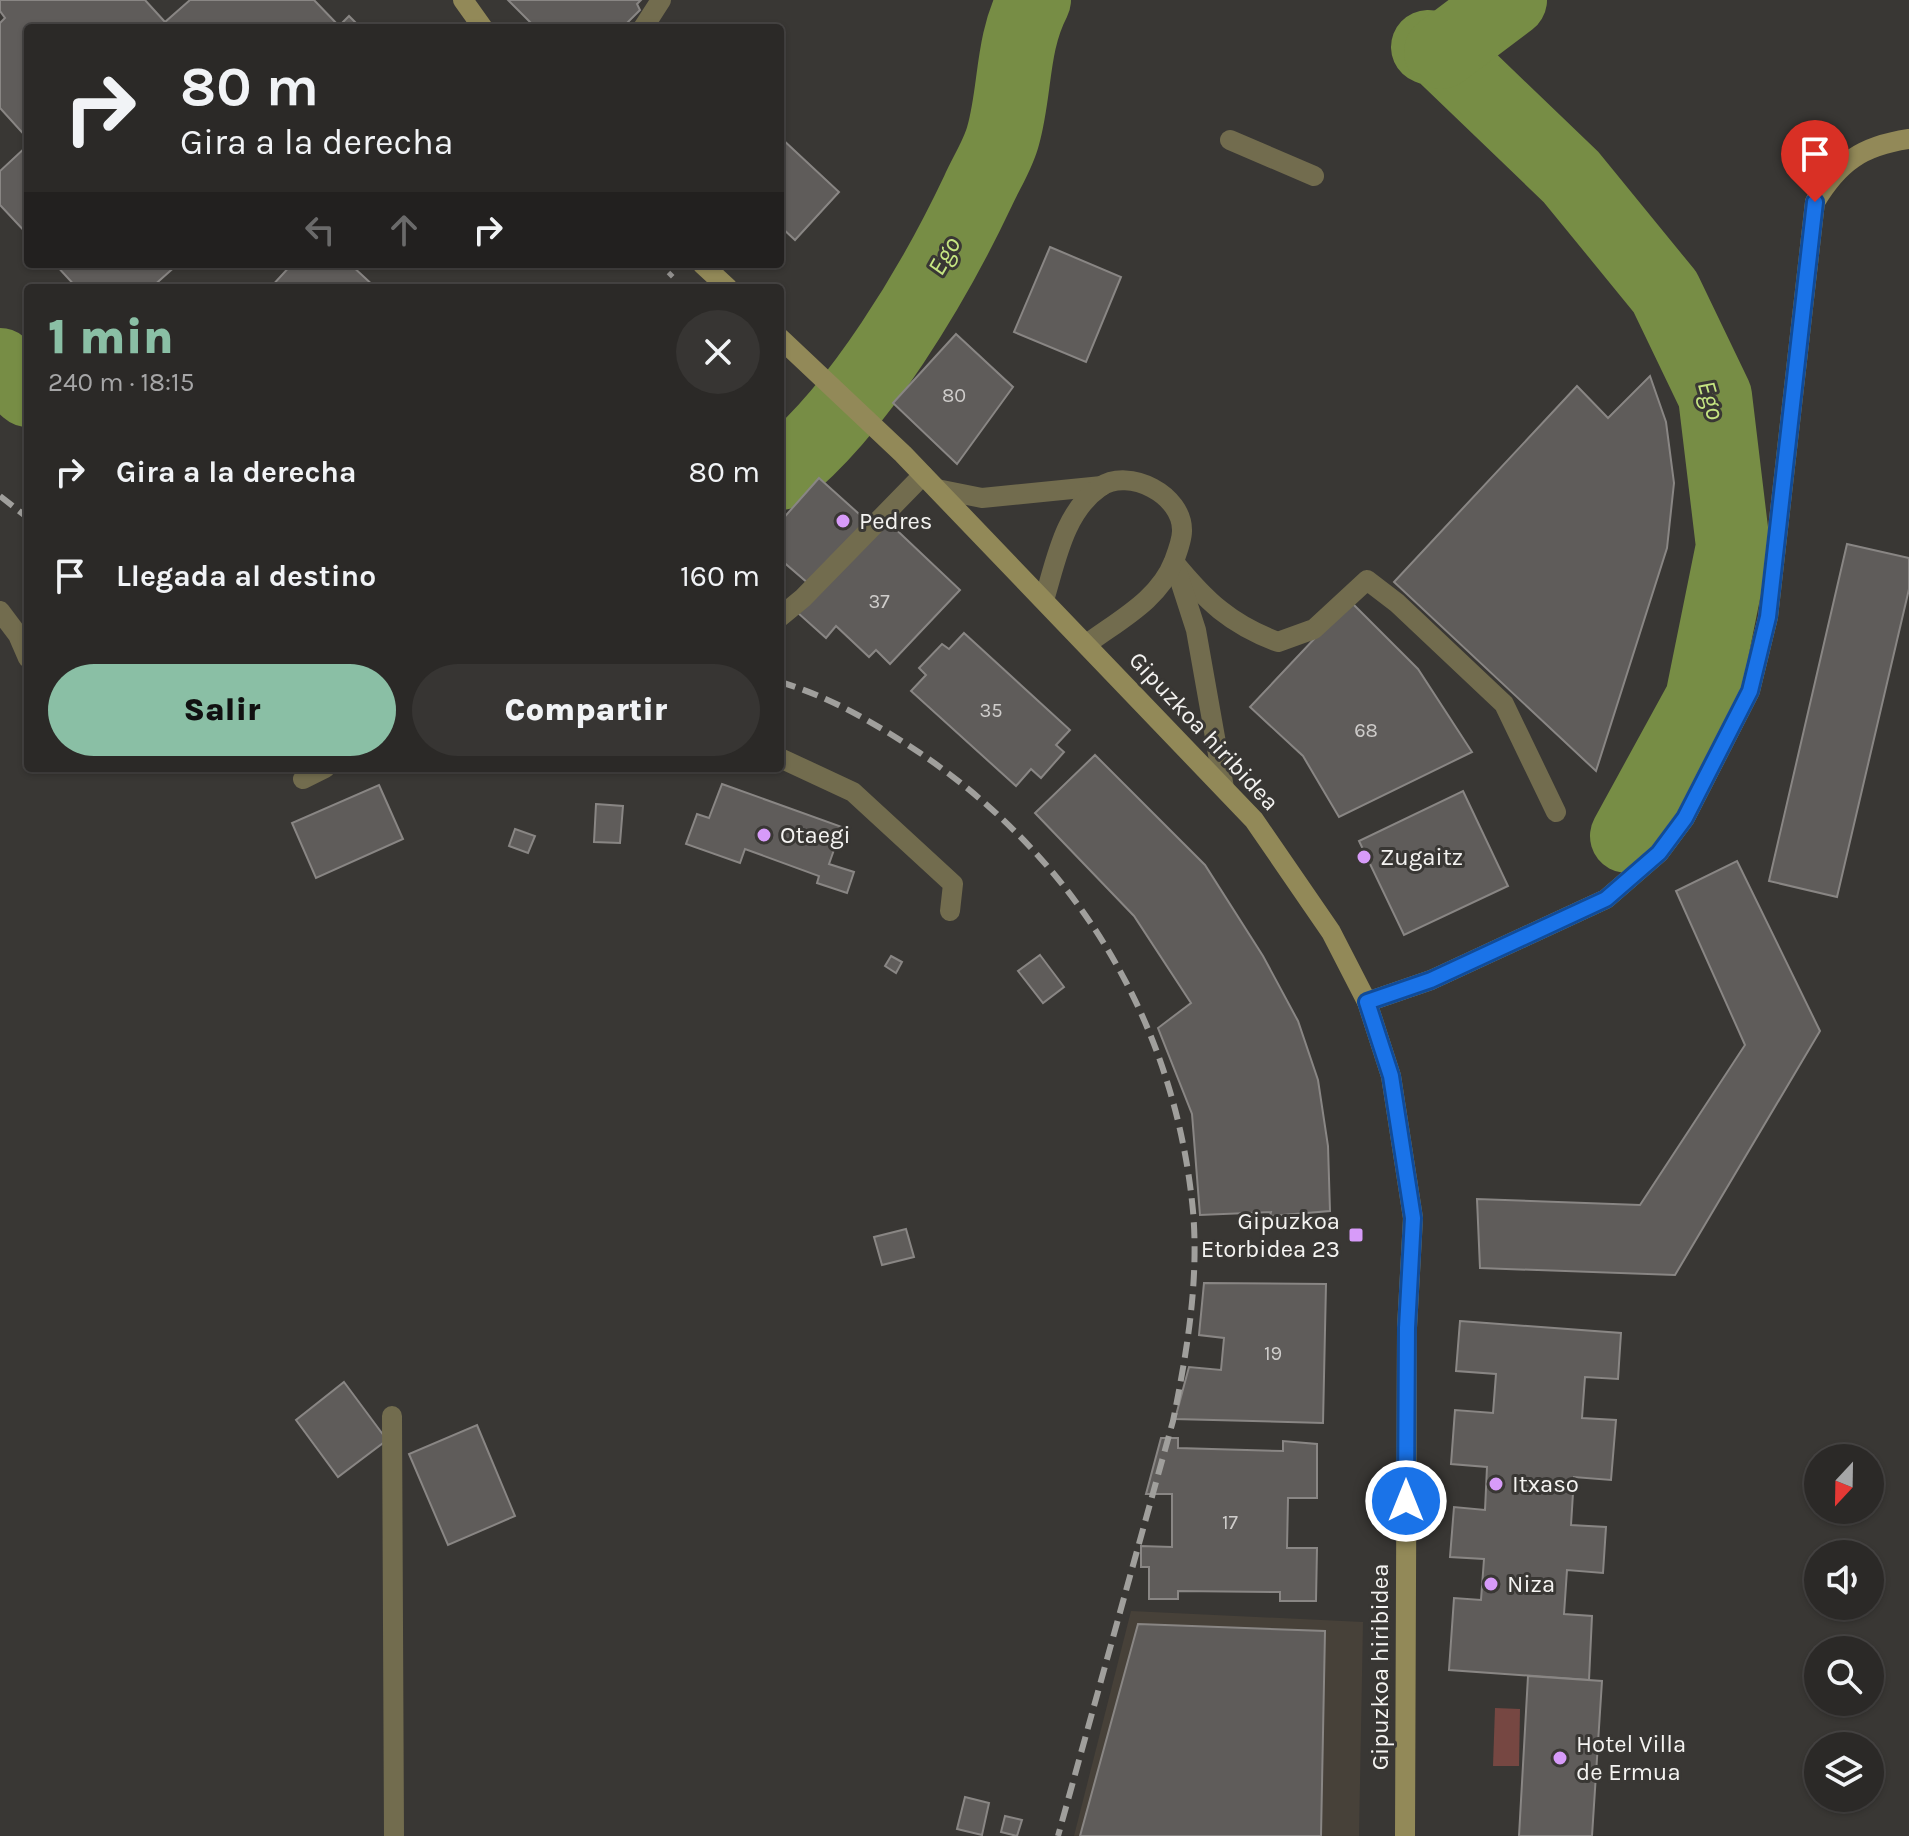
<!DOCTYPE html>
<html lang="es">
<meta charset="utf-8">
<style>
body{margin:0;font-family:Karla,sans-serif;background:#373533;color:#f1f3f6;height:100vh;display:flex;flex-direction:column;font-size:30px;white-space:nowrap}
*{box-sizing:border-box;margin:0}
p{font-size:26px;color:#a6a6a7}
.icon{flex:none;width:44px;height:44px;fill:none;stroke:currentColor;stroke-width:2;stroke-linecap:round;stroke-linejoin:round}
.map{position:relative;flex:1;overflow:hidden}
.panel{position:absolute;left:24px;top:284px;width:760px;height:488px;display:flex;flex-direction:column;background:#2b2927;border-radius:8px;box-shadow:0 2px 6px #0004,0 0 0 2px #474544}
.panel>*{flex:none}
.guide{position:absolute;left:24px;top:24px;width:760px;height:244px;border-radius:8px;box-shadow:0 2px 6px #0004,0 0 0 2px #474544;background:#2b2927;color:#f1f3f6;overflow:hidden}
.needle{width:52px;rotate:202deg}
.fabs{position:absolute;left:1804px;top:1444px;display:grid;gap:16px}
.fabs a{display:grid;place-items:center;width:80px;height:80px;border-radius:50%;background:#2b2927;box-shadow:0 2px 6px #0004,0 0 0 2px #474544;font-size:40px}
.pin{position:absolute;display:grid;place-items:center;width:68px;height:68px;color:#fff;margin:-82px -34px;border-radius:50% 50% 50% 0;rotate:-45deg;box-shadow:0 0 8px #0007}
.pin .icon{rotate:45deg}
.me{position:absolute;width:88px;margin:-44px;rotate:0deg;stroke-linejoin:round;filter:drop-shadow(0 0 6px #0008)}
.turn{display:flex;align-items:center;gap:28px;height:168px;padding:0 24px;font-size:36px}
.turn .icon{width:104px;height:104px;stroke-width:2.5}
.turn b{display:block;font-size:56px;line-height:68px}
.lanes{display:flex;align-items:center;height:76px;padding:0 24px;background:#0003;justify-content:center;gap:40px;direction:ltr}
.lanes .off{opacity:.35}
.round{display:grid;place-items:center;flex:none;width:84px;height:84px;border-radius:42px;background:#373533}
.headline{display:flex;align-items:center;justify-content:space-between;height:136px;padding:0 24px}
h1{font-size:48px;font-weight:800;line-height:60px;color:#8abfa5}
.primary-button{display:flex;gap:16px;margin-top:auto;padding:16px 24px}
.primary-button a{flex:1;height:92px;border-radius:48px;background:#8abfa5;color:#111;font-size:32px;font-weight:800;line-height:92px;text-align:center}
.primary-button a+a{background:#373533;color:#f1f3f6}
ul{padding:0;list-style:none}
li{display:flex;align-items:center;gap:24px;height:104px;padding:0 24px}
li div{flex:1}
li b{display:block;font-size:30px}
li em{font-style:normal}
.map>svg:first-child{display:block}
</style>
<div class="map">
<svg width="1909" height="1836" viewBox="0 0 1909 1836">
<rect width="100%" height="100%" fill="#393734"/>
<polygon fill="#474139" points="1131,1611 1363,1622 1359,1836 1074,1836"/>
<polygon fill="#764742" points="1495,1708 1520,1709 1519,1766 1493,1766"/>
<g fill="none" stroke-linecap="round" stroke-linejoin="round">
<g stroke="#778d45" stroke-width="74">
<polyline points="1428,47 1441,52 1571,177 1665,292 1715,396 1733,546 1702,699 1627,836"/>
<polyline points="1441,52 1510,0"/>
<polyline points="0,365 28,390"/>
<path d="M780,473C859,411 935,282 978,191C986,173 998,155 1003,136C1016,90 1011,44 1034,0"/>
</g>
</g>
<g fill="#5f5c5a" stroke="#898684" stroke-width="2">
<polygon points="0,0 145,0 165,22 190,0 314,0 339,26 349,16 361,28 28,28 28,139 0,108 0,23 5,18 0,11"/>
<polygon points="508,0 641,0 637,4 640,10 622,28 536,28"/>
<polygon points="780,137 839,192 795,240 780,226"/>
<polygon points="28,145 28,235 0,205 0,171"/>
<polygon points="1050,247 1121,277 1086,362 1014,332"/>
<polygon points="55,264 178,264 151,288 77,288"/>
<polygon points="292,264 350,264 376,288 270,288"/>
<polygon points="956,334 1013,387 957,464 893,403"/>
<polygon points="1650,376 1666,422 1674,483 1667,548 1596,771 1394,582 1577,386 1608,418"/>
<polygon points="819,478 868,522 809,584 780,559 780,522"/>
<polygon points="886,520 960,590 890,664 876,650 869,657 836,626 826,638 798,613"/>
<polygon points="1847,544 1909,558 1909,589 1837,897 1769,881"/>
<polygon points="1350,601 1418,669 1472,752 1339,817 1303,756 1250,707"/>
<polygon points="964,633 1070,730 1056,745 1064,752 1041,778 1031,769 1016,786 911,691 926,675 919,668 942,644 949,649"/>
<polygon points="1095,755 1205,865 1263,956 1298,1021 1318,1080 1328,1146 1330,1211 1270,1216 1271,1212 1200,1215 1192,1114 1158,1028 1191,1003 1134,916 1035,813"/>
<polygon points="722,784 842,827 829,864 854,872 847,893 817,883 819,876 745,849 740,863 686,844 697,814 709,818"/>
<polygon points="379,785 403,839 316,878 292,823"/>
<polygon points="1463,791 1508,886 1404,935 1359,841"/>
<polygon points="596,804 623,806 620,843 594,842"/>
<polygon points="515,829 535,836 528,853 509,846"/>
<polygon points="1737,861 1820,1031 1675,1275 1480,1268 1477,1199 1640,1205 1745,1045 1676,891"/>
<polygon points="1040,955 1064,987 1043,1003 1018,971"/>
<polygon points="891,956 902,962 896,973 885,966"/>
<polygon points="906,1229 914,1257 882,1265 874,1237"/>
<polygon points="1204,1283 1326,1284 1323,1423 1175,1419 1189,1367 1221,1370 1224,1338 1199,1335"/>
<polygon points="1460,1321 1621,1333 1618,1379 1585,1377 1582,1418 1616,1420 1611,1480 1574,1477 1571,1525 1606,1527 1603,1573 1567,1570 1564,1614 1592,1616 1589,1680 1449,1670 1454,1598 1481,1600 1484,1559 1450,1557 1454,1507 1485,1510 1487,1467 1451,1464 1455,1410 1493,1413 1496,1374 1456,1371"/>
<polygon points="344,1382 387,1440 338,1477 296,1420"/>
<polygon points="477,1425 515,1516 448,1545 409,1454"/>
<polygon points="1161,1438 1178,1438 1178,1448 1283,1451 1283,1441 1317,1444 1317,1498 1288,1498 1287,1548 1317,1548 1316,1601 1280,1601 1280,1592 1178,1591 1178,1599 1149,1599 1149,1567 1141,1567 1141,1546 1172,1547 1172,1494 1146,1494"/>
<polygon points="1138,1624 1325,1631 1321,1836 1080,1836"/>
<polygon points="1528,1676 1602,1681 1592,1836 1519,1836"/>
<polygon points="965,1797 989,1803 982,1835 957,1829"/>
<polygon points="1005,1816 1022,1820 1017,1836 1001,1832"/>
</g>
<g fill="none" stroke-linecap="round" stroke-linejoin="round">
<polyline stroke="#93918f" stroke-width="5" stroke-dasharray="6 6" stroke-linecap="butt" points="660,264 673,277"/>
<g stroke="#726c4e" stroke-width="20">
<polyline points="1230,140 1314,176"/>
<path d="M1174,562C1206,601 1230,624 1278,642L1314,629L1367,580L1397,603L1504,704L1556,812"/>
<polyline points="0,611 18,635 28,658"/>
<polyline points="780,617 803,598 923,475"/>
<polyline points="780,758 853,792 953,884 950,911"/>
<polyline points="303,779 325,768"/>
<polyline points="392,1416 394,1836"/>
</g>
<g stroke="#726c4e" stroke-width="20">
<polyline points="643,28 661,0"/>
<polyline points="937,489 982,498 1102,486"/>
<polyline points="1174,562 1196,630 1224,788"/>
<path d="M1044,600C1056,561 1064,512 1100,487C1129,467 1183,495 1182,531C1182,540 1177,553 1174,561C1159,600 1119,620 1087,644"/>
</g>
<g stroke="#928958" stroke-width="20">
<polyline points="463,0 483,28"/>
<polyline points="702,264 728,288"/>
<polyline points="780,338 903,454 1254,820 1331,932 1367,1002 1391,1076 1413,1218 1407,1328 1405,1836"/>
<path d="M1367,1002L1431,980L1606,899L1659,853L1685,818L1750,691L1768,617L1815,202C1839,162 1862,146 1909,139"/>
</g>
<g stroke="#a09f9c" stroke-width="6" stroke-dasharray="16 8" stroke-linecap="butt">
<polyline points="0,496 28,518"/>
<path d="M780,682C831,697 876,724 920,753C1076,859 1175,1021 1193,1211C1199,1281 1187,1352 1173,1421L1058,1836"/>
</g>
</g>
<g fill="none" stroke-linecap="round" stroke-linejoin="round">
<defs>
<polyline id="route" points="1406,1501 1407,1328 1413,1218 1391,1076 1367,1002 1431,980 1606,899 1659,853 1685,818 1750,691 1768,617 1815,202"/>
</defs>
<use href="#route" stroke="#114b97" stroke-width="20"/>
<use href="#route" stroke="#1a73e8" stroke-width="14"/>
</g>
<g fill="#d79bf9" stroke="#393734" stroke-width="3">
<circle cx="843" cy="521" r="8"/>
<circle cx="764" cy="835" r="8"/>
<circle cx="1364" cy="857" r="8"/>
<rect x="1348" y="1227" width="16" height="16" rx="4"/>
<circle cx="1496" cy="1484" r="8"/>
<circle cx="1491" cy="1584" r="8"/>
<circle cx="1560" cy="1758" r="8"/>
</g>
<g text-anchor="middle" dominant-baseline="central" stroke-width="6" stroke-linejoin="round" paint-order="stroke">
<g font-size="20" fill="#cfcdcb">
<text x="954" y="395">80</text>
<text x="879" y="601">37</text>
<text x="991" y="710">35</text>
<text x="1366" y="730">68</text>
<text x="1273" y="1353">19</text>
<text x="1230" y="1522">17</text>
</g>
<g font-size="24" fill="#f4f3f1" stroke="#393734" text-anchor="start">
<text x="859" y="521">Pedres</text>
<text x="780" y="835">Otaegi</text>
<text x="1380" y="857">Zugaitz</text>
<text x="1340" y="1221" text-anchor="end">Gipuzkoa<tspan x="1340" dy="28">Etorbidea 23</tspan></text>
<text x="1512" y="1484">Itxaso</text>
<text x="1507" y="1584">Niza</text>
<text x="1576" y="1744">Hotel Villa<tspan x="1576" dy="28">de Ermua</tspan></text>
</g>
<g font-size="24" fill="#f4f3f1" stroke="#393734">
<text transform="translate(1204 731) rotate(47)">Gipuzkoa hiribidea</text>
<text transform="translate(1380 1667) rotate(-90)">Gipuzkoa hiribidea</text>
</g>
<g font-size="26" font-style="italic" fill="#c6e682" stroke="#393734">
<text transform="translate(944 256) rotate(-60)">Ego</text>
<text transform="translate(1711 400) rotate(74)">Ego</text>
</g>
</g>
</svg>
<div class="fabs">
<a><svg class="needle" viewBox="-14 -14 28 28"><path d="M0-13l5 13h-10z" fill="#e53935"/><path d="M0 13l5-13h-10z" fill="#a6a6a7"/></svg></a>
<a><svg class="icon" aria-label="sound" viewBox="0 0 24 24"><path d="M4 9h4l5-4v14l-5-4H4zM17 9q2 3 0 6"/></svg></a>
<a><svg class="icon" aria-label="search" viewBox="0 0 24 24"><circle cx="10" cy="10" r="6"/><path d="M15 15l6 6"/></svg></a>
<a><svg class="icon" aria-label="layers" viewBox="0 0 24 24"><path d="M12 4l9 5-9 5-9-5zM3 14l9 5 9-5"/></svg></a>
</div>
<div class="pin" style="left:1815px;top:202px;background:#d93025"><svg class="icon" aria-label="arrive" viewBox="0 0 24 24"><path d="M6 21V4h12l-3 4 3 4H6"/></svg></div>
<svg class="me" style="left:1406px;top:1501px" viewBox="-20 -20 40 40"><circle r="17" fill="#1a73e8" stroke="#fff" stroke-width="3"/><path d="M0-11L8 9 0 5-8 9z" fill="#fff"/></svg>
<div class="guide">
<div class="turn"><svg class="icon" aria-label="right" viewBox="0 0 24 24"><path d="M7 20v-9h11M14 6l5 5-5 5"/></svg><div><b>80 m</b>Gira a la derecha</div></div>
<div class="lanes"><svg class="icon off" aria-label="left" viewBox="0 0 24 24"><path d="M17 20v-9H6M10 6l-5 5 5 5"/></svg><svg class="icon off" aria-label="ahead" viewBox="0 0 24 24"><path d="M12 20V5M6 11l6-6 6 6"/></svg><svg class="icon" aria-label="right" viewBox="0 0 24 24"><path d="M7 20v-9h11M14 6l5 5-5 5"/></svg></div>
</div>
<section class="panel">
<div class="headline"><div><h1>1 min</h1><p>240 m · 18:15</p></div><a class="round"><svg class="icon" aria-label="close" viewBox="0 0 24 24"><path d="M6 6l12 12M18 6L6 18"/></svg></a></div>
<ul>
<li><svg class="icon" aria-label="right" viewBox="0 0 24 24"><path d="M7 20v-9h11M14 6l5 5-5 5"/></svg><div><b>Gira a la derecha</b></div><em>80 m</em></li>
<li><svg class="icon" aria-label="arrive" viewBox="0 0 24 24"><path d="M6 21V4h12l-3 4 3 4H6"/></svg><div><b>Llegada al destino</b></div><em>160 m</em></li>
</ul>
<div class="primary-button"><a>Salir</a><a>Compartir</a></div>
</section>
</div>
